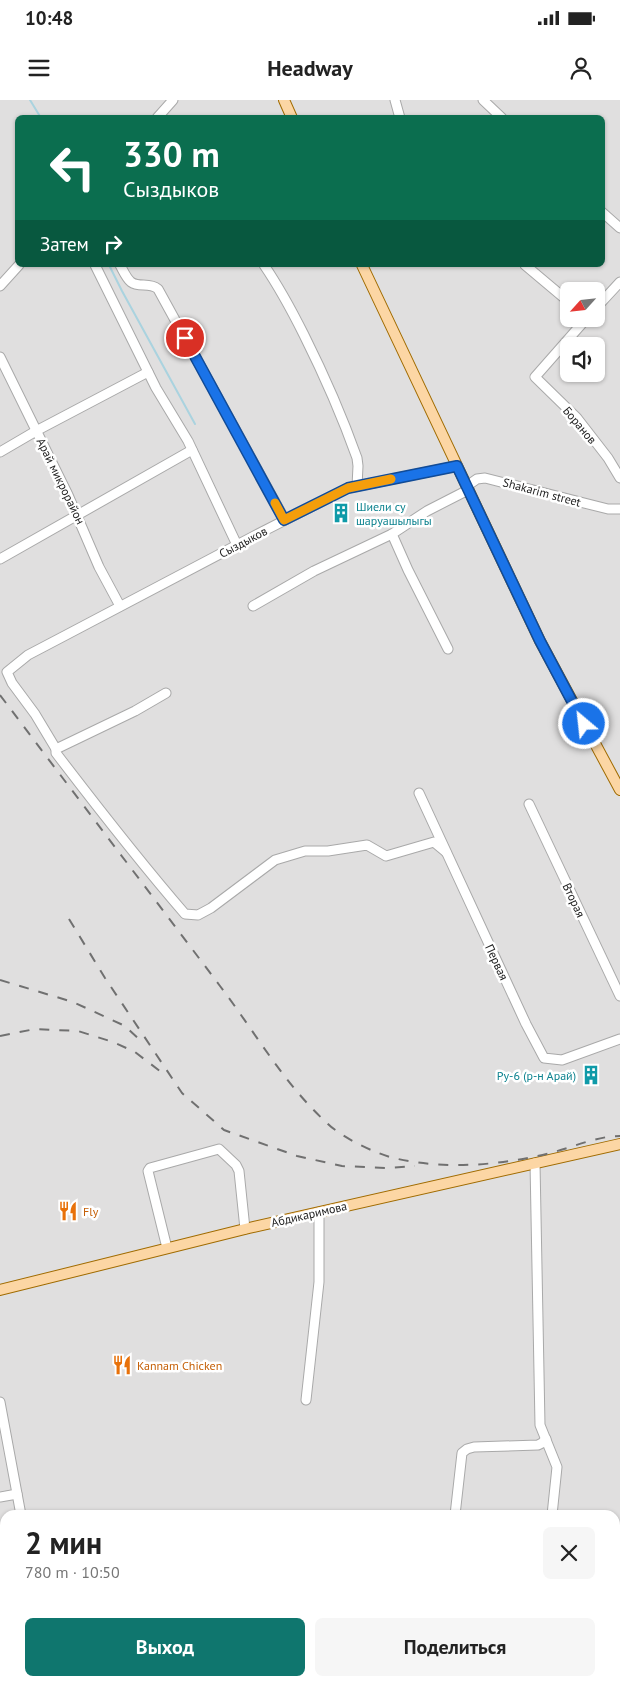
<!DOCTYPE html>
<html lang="ru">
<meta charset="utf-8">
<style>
body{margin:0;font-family:"PT Sans",sans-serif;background:#f6f6f6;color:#222;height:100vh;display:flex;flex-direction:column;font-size:19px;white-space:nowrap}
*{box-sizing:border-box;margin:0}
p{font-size:16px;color:#767676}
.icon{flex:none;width:28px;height:28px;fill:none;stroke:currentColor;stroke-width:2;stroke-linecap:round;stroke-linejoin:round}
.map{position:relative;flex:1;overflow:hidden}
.drawer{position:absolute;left:0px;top:1410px;width:620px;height:176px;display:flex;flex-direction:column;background:#fff;border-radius:15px 15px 0 0;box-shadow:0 1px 4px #0004}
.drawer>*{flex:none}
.guide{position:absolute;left:15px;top:15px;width:590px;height:152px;border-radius:8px;box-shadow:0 1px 4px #0004;background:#0b6e4f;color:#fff;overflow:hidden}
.needle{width:32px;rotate:243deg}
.buttons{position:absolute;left:560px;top:182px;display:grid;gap:10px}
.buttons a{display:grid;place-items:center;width:45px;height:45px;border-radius:8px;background:#fff;box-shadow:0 1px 4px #0004;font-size:25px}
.pin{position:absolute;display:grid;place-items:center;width:42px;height:42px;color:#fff;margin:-21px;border:2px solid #fff;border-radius:50%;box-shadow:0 1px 5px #0007}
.me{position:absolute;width:55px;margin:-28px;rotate:332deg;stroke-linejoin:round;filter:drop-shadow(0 0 4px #0008)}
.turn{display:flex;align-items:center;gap:18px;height:105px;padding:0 25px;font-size:22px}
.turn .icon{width:65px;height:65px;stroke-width:2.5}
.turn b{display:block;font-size:35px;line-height:42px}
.then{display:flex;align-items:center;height:48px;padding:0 25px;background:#0003;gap:10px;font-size:19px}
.round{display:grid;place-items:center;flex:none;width:52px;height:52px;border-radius:8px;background:#f6f6f6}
.head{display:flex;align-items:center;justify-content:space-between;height:85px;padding:0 25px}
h1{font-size:30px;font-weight:800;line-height:38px}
.action{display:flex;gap:10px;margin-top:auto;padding:10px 25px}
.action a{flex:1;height:58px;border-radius:8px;background:#0f766e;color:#fff;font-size:20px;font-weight:800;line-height:58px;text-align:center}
.action a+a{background:#f6f6f6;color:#222}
.status{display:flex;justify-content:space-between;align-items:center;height:35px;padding:0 25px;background:#fff;direction:ltr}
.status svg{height:14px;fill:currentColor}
header{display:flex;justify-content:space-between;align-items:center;height:65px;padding:0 25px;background:#fff;font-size:22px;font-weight:800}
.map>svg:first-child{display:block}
</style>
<div class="status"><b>10:48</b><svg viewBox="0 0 49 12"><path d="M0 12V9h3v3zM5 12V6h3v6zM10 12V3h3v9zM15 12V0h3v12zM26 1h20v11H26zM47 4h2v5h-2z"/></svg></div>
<header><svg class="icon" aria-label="menu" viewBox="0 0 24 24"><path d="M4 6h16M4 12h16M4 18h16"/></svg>Headway<svg class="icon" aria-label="person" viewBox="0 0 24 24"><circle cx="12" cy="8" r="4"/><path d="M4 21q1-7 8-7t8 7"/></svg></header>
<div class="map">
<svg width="620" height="1586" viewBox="0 0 620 1586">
<rect width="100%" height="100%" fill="#f2efe9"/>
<path fill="#e0dfdf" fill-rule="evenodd" d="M0,0H620V1586H0ZM18,18H602V165H18ZM569,191H596V219H569ZM569,246H596V274H569ZM5,1415H615V1581H5Z"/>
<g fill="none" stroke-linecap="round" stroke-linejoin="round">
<g stroke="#aad3df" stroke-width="2">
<polyline points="30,0 41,18"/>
<polyline points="109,165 122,191 195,324"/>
</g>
<defs>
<g id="minor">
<polyline points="395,0 400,18"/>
<polyline points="483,0 502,18"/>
<polyline points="157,18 173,0"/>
<polyline points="602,112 620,128"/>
<polyline points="95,165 156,288 188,341 237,445"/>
<path d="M120,165C123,170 126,178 131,182C139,188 149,182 158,189L285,420"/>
<path d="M264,165C279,187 292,211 304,235C324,275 342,316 357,358L358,366L357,386"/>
<polyline points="525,165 569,202"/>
<polyline points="0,186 19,165"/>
<polyline points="596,208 620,182"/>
<polyline points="586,219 535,277 577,318 608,358 620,378"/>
<polyline points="0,257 68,395 99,467 120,506"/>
<polyline points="0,352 36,331 148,272"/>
<polyline points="467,386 477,379 485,378 608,409 620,409"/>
<polyline points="0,459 192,350"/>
<polyline points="253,506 314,471 392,434"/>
<polyline points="448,549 408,470 392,434 427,411 468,390"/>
<polyline points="166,593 135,611 56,649 35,614 12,583 7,572 28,555 68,534 254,436 348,388 457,366"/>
<path d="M56,649V653C98,708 140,762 185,814L198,815L211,808L275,760L305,751H328L367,745L386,756L434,742L446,752"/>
<polyline points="419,693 526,924 544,958 562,960 620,939"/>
<polyline points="529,704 620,896"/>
<polyline points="535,1063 540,1325 557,1367 552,1415"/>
<polyline points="167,1148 148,1071 150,1068 219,1049 236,1065 239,1071 245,1129"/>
<polyline points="306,1300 319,1182 319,1112"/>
<polyline points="0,1302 21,1415"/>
<polyline points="0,1397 17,1394"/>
<polyline points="455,1415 462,1353 467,1349 474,1347 538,1345 542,1343 546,1339"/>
<polyline points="0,1540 5,1540"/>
<polyline points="234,1581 234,1586"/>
<polyline points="17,1586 17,1581"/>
<polyline points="464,1586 464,1581"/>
<polyline points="523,1586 524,1581"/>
</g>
<g id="major">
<polyline points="284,0 292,18"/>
<polyline points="362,165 540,541 620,690"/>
<polyline points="0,1190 249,1128 620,1044"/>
</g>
</defs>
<use href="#minor" stroke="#a9a9a9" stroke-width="11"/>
<use href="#major" stroke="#a06b00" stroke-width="12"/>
<use href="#minor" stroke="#fff" stroke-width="9"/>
<use href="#major" stroke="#fcd6a4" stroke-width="10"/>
<g stroke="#707070" stroke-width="2" stroke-dasharray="10 10" stroke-linecap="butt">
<path d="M0,595C73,692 147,789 220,886C255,932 284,984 327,1023C342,1038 378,1055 398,1059C449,1070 504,1065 554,1052C576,1046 598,1036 620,1036"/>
<polyline points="69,819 105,878 182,993 224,1030 297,1056 342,1066 387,1068 415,1066"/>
<polyline points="0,880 73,902 125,926 143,943"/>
<polyline points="0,936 35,929 78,931 113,942 135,952 165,975"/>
</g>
</g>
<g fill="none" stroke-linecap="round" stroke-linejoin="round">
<defs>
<polyline id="route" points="185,238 284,420 348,388 457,366 540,541 584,624"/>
</defs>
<use href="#route" stroke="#114b97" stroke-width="12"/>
<use href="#route" stroke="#1a73e8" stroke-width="9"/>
<polyline stroke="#f59e0b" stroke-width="9" points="275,403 284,420 348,388 391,379"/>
</g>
<defs>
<symbol id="building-bare" viewBox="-9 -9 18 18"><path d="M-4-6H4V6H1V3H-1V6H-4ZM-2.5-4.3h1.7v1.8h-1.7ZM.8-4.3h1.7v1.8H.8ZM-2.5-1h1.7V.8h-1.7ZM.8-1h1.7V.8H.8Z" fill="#0f9aa8" stroke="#fff" stroke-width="2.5" paint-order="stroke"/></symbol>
<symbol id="restaurant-bare" viewBox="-9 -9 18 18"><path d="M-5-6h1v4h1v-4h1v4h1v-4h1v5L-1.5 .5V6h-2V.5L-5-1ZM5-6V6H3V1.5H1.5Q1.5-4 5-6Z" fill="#e8710a" stroke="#fff" stroke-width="2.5" paint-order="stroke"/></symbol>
</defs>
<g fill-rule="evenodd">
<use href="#building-bare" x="327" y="399" width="28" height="28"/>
<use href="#building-bare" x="577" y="961" width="28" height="28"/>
<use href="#restaurant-bare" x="54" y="1097" width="28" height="28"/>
<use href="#restaurant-bare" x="108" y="1251" width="28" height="28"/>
</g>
<g text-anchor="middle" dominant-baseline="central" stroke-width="5" stroke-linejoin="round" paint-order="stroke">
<g font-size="12" fill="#222" stroke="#fff">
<text transform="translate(580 325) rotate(50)">Боранов</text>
<text transform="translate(61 381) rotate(64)">Арай микрорайон</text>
<text transform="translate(542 392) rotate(15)">Shakarim street</text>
<text transform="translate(243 442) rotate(-28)">Сыздыков</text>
<text transform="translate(574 800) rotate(65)">Вторая</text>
<text transform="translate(497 862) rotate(65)">Первая</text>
<text transform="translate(309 1114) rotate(-13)">Абдикаримова</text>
</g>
<g font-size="12" fill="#0d838f" stroke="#fff" text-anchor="start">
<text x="356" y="406">Шиели су<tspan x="356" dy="14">шаруашылыгы</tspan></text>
<text x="576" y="975" text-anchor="end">Ру-6 (р-н Арай)</text>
</g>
<g font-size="12" fill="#c56008" stroke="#fff" text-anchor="start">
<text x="83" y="1111">Fly</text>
<text x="137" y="1265">Kannam Chicken</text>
</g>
</g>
</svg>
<div class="buttons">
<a><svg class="needle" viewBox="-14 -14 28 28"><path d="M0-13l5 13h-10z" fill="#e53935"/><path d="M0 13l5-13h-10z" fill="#767676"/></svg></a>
<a><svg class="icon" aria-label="sound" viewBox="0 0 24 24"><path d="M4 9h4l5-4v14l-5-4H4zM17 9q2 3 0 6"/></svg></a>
</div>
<div class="pin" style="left:185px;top:238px;background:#d93025"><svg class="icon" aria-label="arrive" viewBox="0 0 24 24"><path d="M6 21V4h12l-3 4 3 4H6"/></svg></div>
<svg class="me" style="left:584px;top:624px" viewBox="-20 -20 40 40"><circle r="17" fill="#1a73e8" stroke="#fff" stroke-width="3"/><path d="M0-11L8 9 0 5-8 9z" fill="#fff"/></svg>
<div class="guide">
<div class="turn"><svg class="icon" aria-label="left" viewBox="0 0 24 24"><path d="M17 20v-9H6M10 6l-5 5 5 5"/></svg><div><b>330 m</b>Сыздыков</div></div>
<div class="then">Затем<svg class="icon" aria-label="right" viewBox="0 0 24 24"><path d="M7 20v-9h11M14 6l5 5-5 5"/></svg></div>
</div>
<section class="drawer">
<div class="head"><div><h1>2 мин</h1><p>780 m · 10:50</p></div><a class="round"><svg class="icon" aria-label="close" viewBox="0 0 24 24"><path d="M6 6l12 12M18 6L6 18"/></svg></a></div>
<div class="action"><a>Выход</a><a>Поделиться</a></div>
</section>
</div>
